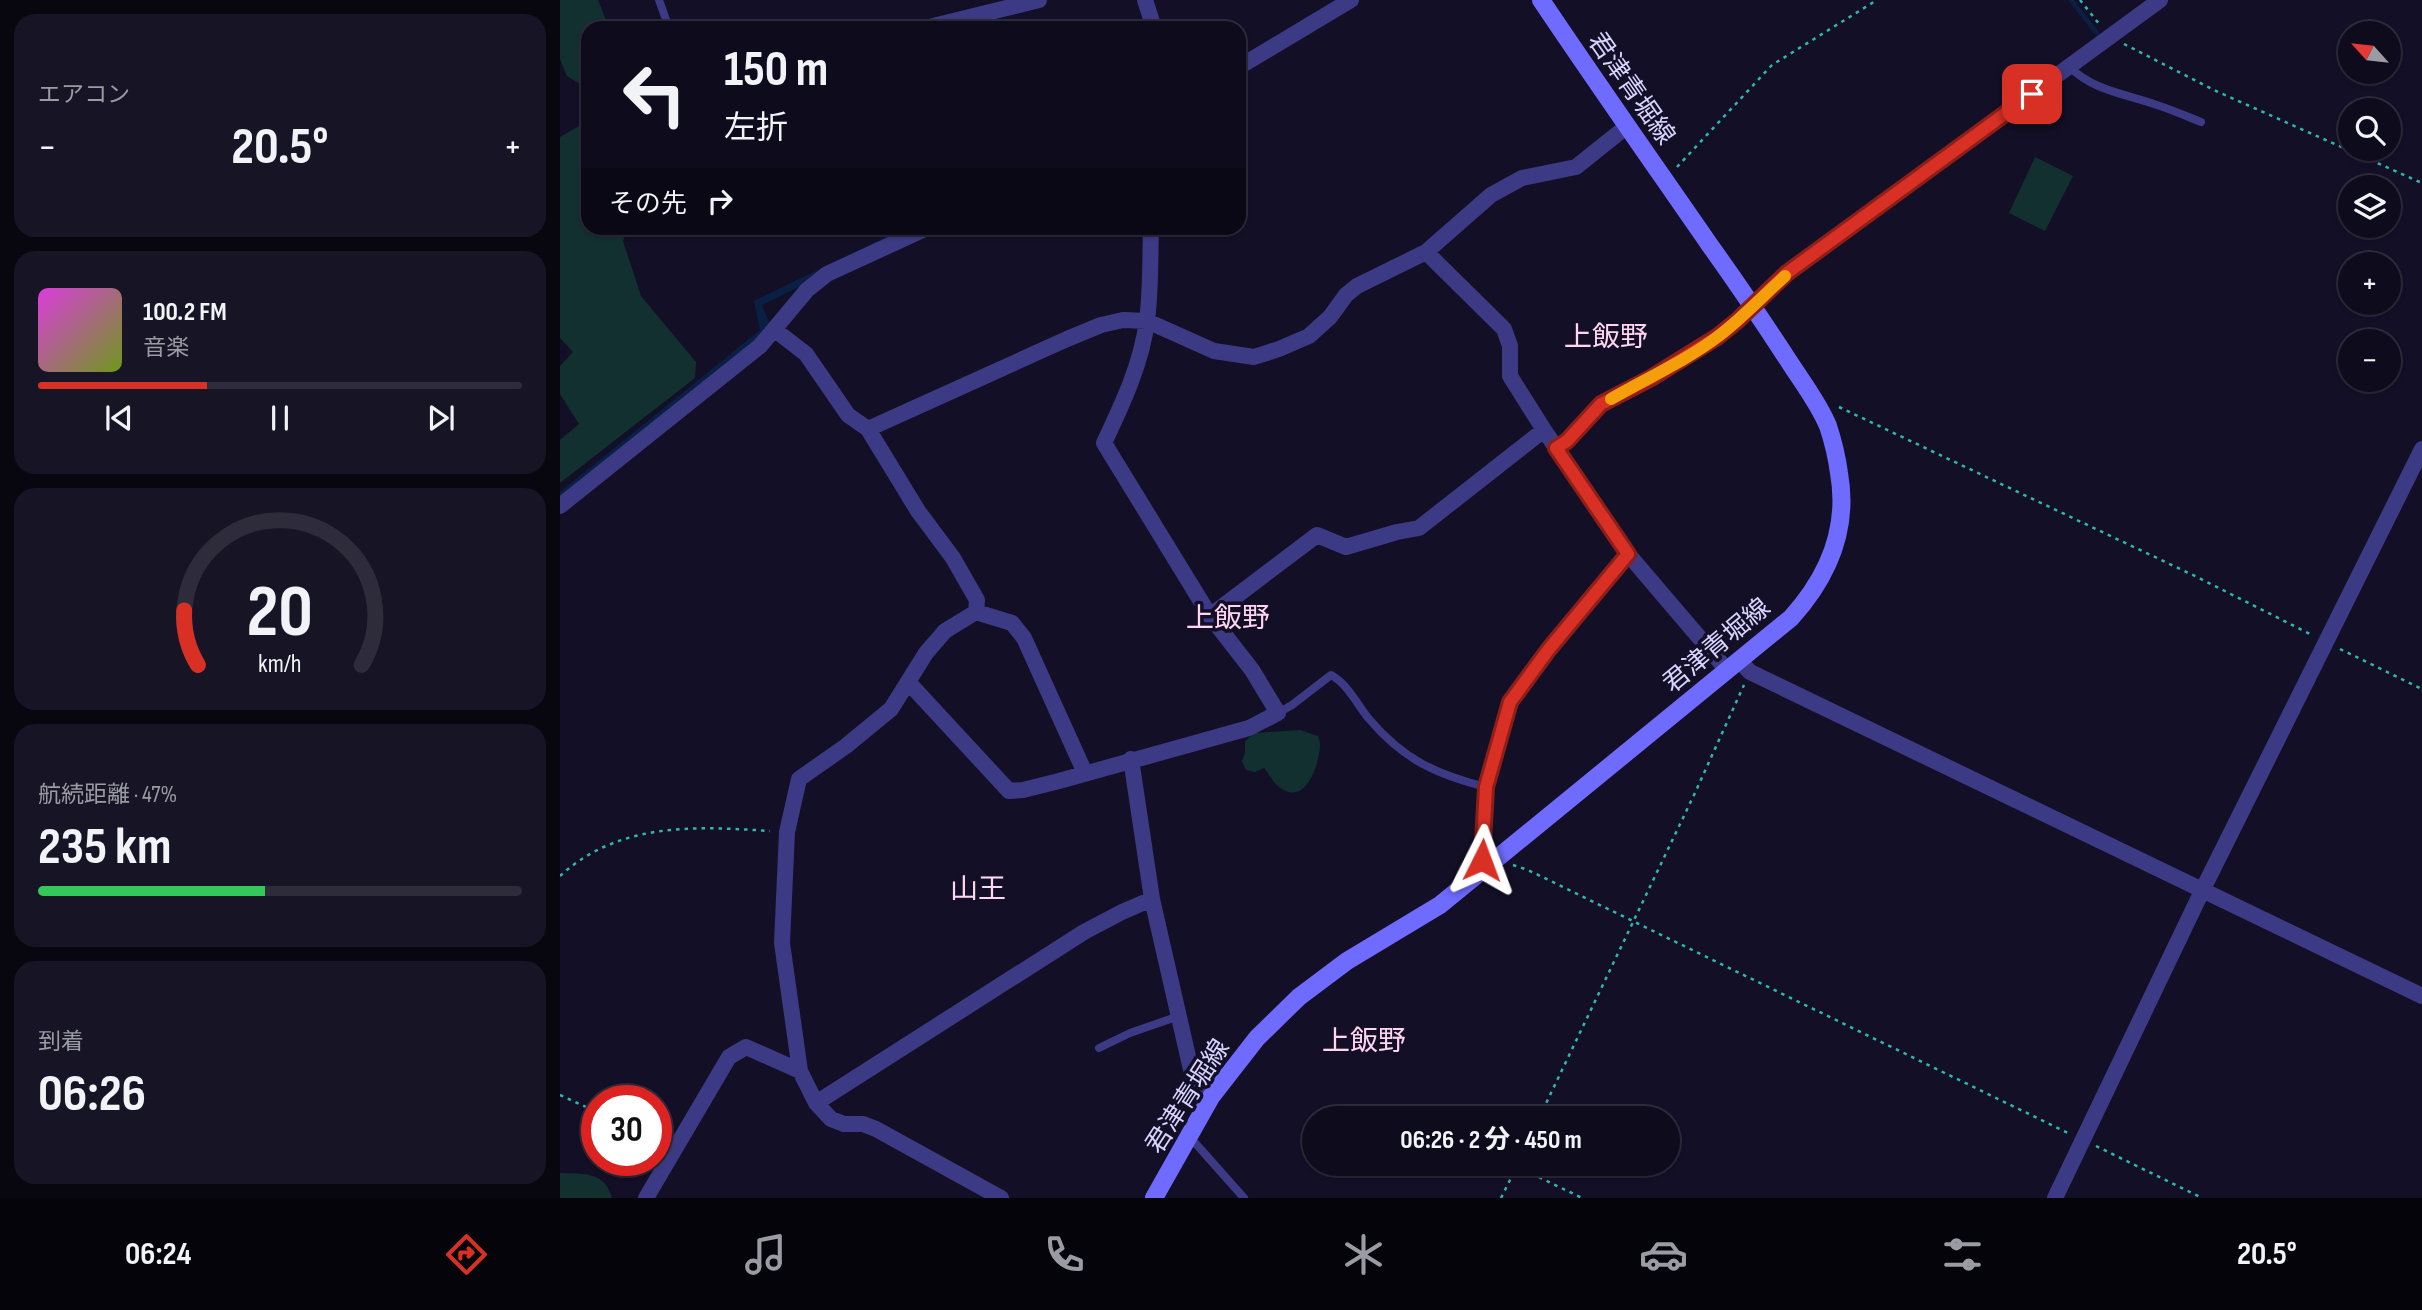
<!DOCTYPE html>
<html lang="ja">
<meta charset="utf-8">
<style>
:root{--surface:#0e0b1c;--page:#171425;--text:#f1f3f6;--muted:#9b9ba3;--line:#2e2b3b;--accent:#d93025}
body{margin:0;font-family:"Sofia Sans Condensed","Noto Sans JP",sans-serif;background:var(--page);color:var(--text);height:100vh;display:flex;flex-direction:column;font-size:26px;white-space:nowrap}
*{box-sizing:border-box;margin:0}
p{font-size:23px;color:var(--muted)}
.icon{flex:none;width:38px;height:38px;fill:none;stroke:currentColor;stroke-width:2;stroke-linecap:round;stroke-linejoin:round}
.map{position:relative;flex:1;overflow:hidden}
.side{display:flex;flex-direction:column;gap:14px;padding:14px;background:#08060f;width:560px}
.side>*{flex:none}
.banner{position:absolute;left:21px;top:21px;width:665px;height:214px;border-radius:21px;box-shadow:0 2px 5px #0004,0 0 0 2px var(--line);background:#0e0b1c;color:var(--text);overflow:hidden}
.needle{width:46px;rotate:297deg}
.fabs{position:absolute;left:1778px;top:21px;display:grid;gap:14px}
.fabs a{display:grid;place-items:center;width:63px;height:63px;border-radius:50%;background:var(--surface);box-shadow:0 2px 5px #0004,0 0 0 2px var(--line);font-size:35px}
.speed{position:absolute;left:21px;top:1085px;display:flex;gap:14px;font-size:35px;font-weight:700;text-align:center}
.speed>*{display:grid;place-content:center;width:91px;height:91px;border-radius:50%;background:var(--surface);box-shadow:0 2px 5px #0004,0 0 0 2px var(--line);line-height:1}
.speed .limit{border:10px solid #d22;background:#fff;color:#111}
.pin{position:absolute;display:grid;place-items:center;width:60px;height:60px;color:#fff;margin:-30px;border-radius:14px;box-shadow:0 4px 10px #0006}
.me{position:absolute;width:77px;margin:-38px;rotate:3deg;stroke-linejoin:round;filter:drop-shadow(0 0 5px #0008)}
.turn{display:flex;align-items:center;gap:24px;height:147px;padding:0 28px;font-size:32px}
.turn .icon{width:91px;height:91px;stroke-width:2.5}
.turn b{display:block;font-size:49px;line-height:60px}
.then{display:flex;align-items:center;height:66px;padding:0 28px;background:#0003;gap:14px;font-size:26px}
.big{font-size:52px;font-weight:700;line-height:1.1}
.side .card{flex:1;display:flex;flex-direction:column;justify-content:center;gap:10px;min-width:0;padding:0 24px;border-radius:21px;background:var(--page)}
.side .dial{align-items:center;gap:0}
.dial svg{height:182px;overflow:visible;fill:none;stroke:var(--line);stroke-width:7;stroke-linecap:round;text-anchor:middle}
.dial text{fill:var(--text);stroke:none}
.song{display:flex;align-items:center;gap:21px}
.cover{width:84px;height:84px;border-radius:10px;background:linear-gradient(135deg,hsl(300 70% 55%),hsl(80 70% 35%))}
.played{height:7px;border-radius:4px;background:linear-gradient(90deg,var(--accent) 35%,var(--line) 35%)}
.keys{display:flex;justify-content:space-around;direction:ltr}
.heat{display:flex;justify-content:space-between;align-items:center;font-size:38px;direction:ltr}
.charge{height:10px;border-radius:5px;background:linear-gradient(90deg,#34c759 47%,var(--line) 0)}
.trip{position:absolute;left:742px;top:1106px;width:378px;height:70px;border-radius:35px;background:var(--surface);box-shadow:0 2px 5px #0004,0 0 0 2px var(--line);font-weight:700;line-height:70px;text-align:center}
.menu{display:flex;height:112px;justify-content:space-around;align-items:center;background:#06040b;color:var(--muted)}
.menu .icon{width:49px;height:49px}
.menu .on{color:var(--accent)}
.menu b{font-size:32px;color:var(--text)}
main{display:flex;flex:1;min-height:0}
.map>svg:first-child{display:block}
</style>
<main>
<section class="side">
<div class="card"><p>エアコン</p>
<div class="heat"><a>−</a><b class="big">20.5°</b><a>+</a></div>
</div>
<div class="card">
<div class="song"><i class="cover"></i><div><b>100.2 FM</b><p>音楽</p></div></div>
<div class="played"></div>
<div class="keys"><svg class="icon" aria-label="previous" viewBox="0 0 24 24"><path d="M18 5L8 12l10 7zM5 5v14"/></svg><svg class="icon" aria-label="pause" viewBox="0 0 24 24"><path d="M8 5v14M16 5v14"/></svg><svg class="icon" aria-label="next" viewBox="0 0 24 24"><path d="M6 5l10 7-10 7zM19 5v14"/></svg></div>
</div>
<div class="card dial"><svg viewBox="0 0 100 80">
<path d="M14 69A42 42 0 1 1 86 69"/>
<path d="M14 69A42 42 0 0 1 8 45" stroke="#d93025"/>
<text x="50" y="56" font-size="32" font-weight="700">20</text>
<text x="50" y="72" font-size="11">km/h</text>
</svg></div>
<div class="card"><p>航続距離 · 47%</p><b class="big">235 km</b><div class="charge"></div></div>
<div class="card"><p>到着</p><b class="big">06:26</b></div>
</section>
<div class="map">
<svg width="1862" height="1198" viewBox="0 0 1862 1198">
<rect width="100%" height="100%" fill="#130f26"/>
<path fill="#12302f" d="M0 0H38L49 28H28V89L7 76 0 59Z
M28 121V228H68L63 241 81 296 136 362 135 378 0 483V440L19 424 0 394V366L13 352 0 338V137Z
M1475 157 1513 176 1485 231 1449 213Z
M740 730 758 736C762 746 759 753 757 763 752 781 739 804 718 786 713 782 709 774 704 768L695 772 686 770 682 761 685 753V741L695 733Z
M0 1173C23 1174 45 1171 52 1198H0Z"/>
<path fill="#0a1f44" d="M344 228H360L202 305 212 329 0 501V492L200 330 194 301Z"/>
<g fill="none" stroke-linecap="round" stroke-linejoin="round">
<path stroke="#0a1f44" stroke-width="4.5" d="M1511 0 1537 33"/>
<path stroke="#2fb8b0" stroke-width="2.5" stroke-dasharray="3.5 5" stroke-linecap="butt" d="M1520 0 1540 25
M1564 44 1656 91 1862 183
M1117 167 1212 65 1317 0
M1279 407 1637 577 1752 635
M1780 649 1862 689
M953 865 968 870 1508 1133
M0 876C59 822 135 826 210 831
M0 1095 37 1112
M979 1118 1134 795 1184 685
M1536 1146 1642 1198
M956 1166 1022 1198
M941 1198 958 1164"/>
<path stroke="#3d3a85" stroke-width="8" d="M99 0 109 28
M1510 67C1532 90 1565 94 1594 104 1610 109 1626 116 1641 122
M996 448C1015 436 1025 415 1043 403 1058 393 1075 387 1091 378 1128 358 1164 335 1193 305
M718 713 732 705 771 675C789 685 797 705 810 720 843 759 877 775 926 787
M539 1048 570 1033 619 1016
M629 1136 684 1198"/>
<path stroke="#3d3a85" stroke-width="16" d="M585 0 594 28
M365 28 479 0
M679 67 791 0
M866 252 944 329 950 346V376L984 430 1068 554 1167 670
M1193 305 1227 273 1600 0
M215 330 246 354 288 415 308 429 358 511 393 558 417 600 416 612 385 631 366 653 331 709 286 746 239 779 227 832 222 943 240 1071 256 1103 271 1119 284 1124H303L316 1129 441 1198
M308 429 507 339 541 325 563 320 587 321 654 351 694 357 719 349 749 336 770 317 786 295 797 286 866 252 931 195 962 178 1016 167 1066 127
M0 506 200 346 247 290 267 274 367 228
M416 612 452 623 464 638 525 773
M650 616 757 535 786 547 837 532 859 528 984 430
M1179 660 1190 672 1862 996
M349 683 449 791 463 790 499 781 689 728 718 713 692 670 650 616 544 443C562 405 582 363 587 320 591 290 590 258 591 228
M571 759 592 899 635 1087 651 1097
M926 869 922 860 926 787 950 702 989 649 1068 554
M256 1103 524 932 562 912 592 899
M86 1198 169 1057 186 1047 240 1071
M1495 1198 1643 889 1862 449"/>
<path stroke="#6f6bff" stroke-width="18" d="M594 1198 651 1097 697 1038 739 997 787 961 880 905 1231 618C1268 577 1289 529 1279 473 1277 458 1273 441 1268 426 1259 404 1243 383 1230 363 1204 323 1177 283 1149 244 1093 163 1036 82 981 0"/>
</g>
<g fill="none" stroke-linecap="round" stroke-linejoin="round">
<defs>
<path id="route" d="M922 860 926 787 950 702 989 649 1068 554 996 448 1007 441 1041 404 1091 378 1157 337 1177 321 1227 273 1472 94"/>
</defs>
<use href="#route" stroke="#8d1f18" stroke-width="18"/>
<use href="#route" stroke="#d93025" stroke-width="12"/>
<path stroke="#f59e0b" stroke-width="12" d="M1051 399C1087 378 1126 361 1160 335 1183 317 1203 296 1225 276"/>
</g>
<g text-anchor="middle" stroke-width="7" stroke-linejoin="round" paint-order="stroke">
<g font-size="26" fill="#d9d4ff" stroke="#130f26">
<text transform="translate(1072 88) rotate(55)" y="9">君津青堀線</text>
<text transform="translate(1156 645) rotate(-40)" y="9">君津青堀線</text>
<text transform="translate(627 1096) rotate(-57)" y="9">君津青堀線</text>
</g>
<g font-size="28" fill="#ffd6f0" stroke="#130f26">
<text x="1046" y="346">上飯野</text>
<text x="668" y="627">上飯野</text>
<text x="418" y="898">山王</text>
<text x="804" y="1050">上飯野</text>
</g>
</g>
</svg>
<div class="fabs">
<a><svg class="needle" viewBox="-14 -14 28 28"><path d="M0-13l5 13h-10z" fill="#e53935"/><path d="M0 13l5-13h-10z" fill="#9b9ba3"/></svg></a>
<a><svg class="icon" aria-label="search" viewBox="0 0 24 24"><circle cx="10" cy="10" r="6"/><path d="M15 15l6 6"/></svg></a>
<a><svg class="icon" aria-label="layers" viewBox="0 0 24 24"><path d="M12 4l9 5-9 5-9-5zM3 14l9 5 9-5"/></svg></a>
<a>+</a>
<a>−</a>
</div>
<div class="speed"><div class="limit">30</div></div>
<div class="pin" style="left:1472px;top:94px;background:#d93025"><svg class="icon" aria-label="arrive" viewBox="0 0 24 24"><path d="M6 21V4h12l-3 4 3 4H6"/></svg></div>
<svg class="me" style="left:922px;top:860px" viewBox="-20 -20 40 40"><path d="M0-17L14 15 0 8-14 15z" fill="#d93025" stroke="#fff" stroke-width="4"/></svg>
<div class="trip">06:26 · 2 分 · 450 m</div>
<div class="banner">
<div class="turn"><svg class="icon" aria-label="left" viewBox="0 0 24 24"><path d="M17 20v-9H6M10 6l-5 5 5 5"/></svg><div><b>150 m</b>左折</div></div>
<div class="then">その先<svg class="icon" aria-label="right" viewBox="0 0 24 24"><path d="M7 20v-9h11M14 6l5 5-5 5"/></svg></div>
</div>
</div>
</main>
<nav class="menu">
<b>06:24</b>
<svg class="icon on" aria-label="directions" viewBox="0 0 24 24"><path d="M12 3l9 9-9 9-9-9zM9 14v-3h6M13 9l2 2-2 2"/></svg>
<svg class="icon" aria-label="music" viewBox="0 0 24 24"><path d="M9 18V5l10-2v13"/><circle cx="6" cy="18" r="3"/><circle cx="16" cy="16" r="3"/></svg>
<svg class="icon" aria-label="phone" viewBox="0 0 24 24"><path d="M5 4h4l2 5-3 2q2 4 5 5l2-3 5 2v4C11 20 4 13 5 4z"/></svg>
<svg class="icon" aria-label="climate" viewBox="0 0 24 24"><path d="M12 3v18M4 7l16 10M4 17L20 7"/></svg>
<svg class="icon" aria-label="car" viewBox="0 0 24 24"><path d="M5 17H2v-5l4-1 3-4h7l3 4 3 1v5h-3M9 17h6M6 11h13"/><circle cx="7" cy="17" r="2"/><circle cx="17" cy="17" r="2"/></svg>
<svg class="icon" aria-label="filters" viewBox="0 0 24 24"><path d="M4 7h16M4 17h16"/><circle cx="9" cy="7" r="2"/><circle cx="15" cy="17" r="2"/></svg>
<b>20.5°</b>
</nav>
